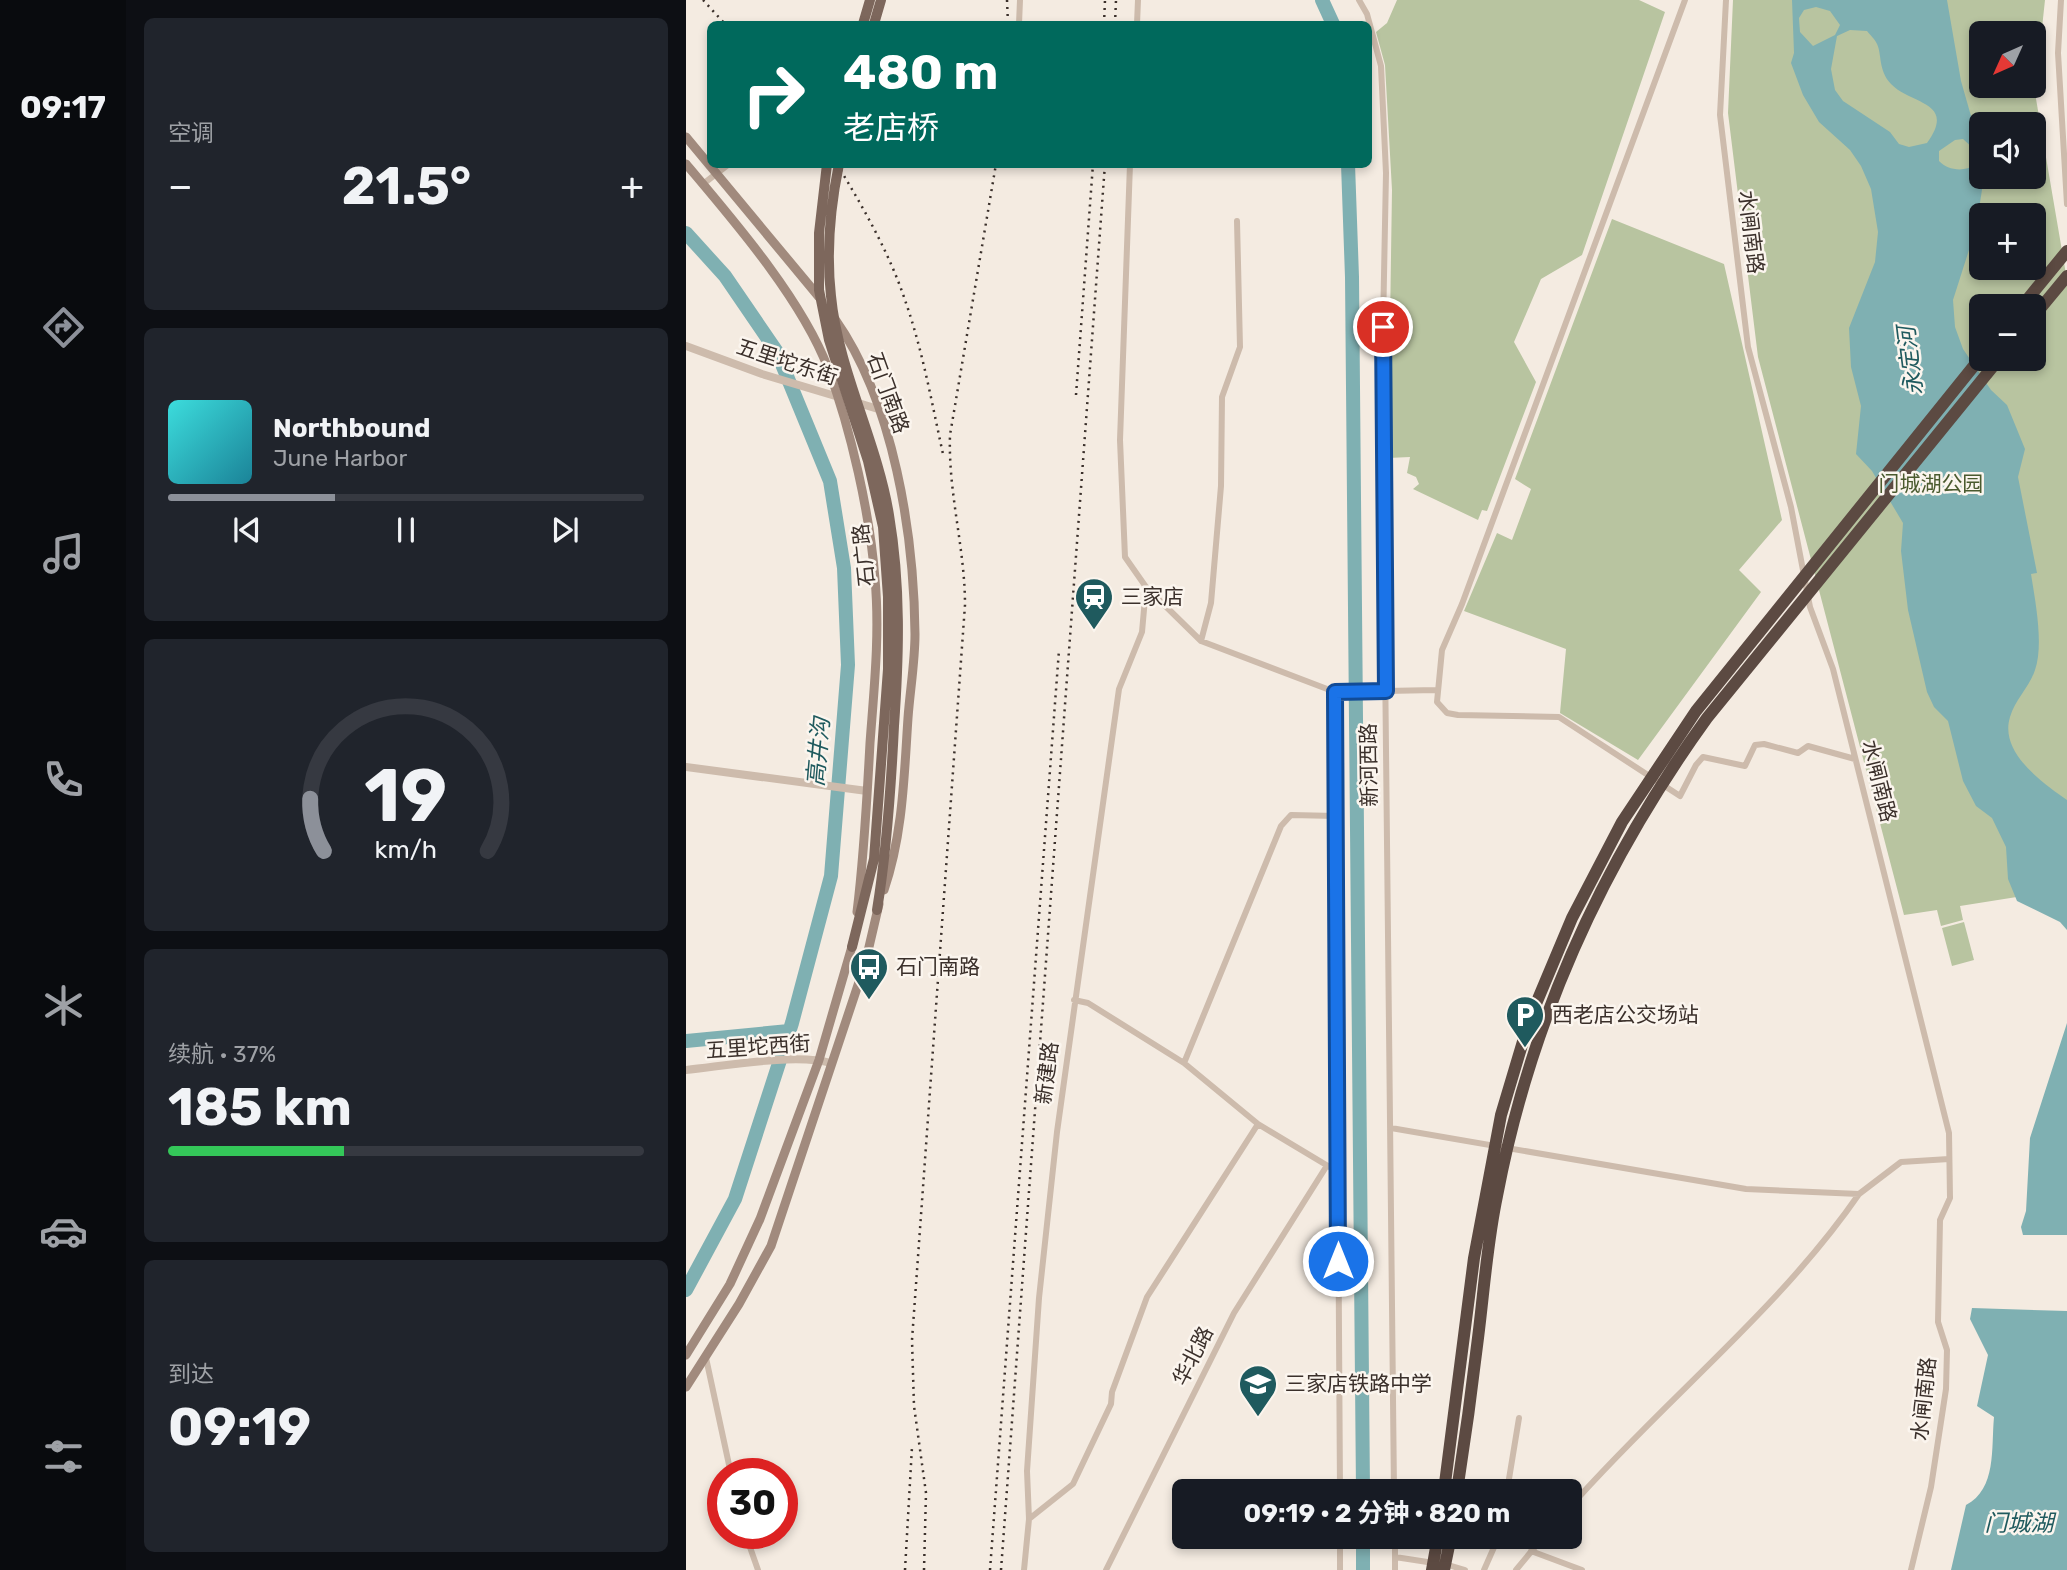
<!DOCTYPE html>
<html lang="zh">
<meta charset="utf-8">
<style>
:root{--surface:#171b24;--page:#20242c;--text:#f1f3f6;--muted:#9ea1a6;--line:#363941;--accent:#8c9099}
body{margin:0;font-family:Rubik,"Noto Sans SC",sans-serif;background:var(--page);color:var(--text);height:100vh;display:flex;flex-direction:column;font-size:26px;white-space:nowrap}
*{box-sizing:border-box;margin:0}
p{font-size:23px;color:var(--muted)}
.icon{flex:none;width:38px;height:38px;fill:none;stroke:currentColor;stroke-width:2;stroke-linecap:round;stroke-linejoin:round}
.map{position:relative;flex:1;overflow:hidden}
.panel{display:flex;flex-direction:column;gap:18px;padding:18px;background:#0d0f14;width:560px}
.panel>*{flex:none}
.hud{position:absolute;left:21px;top:21px;width:665px;height:147px;border-radius:10px;box-shadow:0 4px 10px #0003;background:#00695c;color:#fff;overflow:hidden}
.needle{width:46px;rotate:225deg}
.tools{position:absolute;left:1283px;top:21px;display:grid;gap:14px}
.tools a{display:grid;place-items:center;width:77px;height:77px;border-radius:10px;background:var(--surface);box-shadow:0 4px 10px #0003;font-size:35px}
.speed{position:absolute;left:21px;top:1458px;display:flex;gap:14px;font-size:35px;font-weight:700;text-align:center}
.speed>*{display:grid;place-content:center;width:91px;height:91px;border-radius:50%;background:var(--surface);box-shadow:0 4px 10px #0003;line-height:1}
.speed .limit{border:10px solid #d22;background:#fff;color:#111}
.pin{position:absolute;display:grid;place-items:center;width:60px;height:60px;color:#fff;margin:-30px;border:4px solid #fff;border-radius:50%;box-shadow:0 2px 7px #0007}
.me{position:absolute;width:77px;margin:-38px;rotate:0deg;stroke-linejoin:round;filter:drop-shadow(0 0 5px #0008)}
.turn{display:flex;align-items:center;gap:24px;height:147px;padding:0 21px;font-size:32px}
.turn .icon{width:91px;height:91px;stroke-width:2.5}
.turn b{display:block;font-size:49px;line-height:60px}
.big{font-size:52px;font-weight:700;line-height:1.1}
.panel .card{flex:1;display:flex;flex-direction:column;justify-content:center;gap:10px;min-width:0;padding:0 24px;border-radius:10px;background:var(--page)}
.panel .dial{align-items:center;gap:0}
.dial svg{height:182px;overflow:visible;fill:none;stroke:var(--line);stroke-width:7;stroke-linecap:round;text-anchor:middle}
.dial text{fill:var(--text);stroke:none}
.song{display:flex;align-items:center;gap:21px}
.cover{width:84px;height:84px;border-radius:10px;background:linear-gradient(135deg,hsl(180 70% 55%),hsl(190 70% 35%))}
.played{height:7px;border-radius:4px;background:linear-gradient(90deg,var(--accent) 35%,var(--line) 35%)}
.keys{display:flex;justify-content:space-around;direction:ltr}
.heat{display:flex;justify-content:space-between;align-items:center;font-size:38px;direction:ltr}
.charge{height:10px;border-radius:5px;background:linear-gradient(90deg,#34c759 37%,var(--line) 0)}
.trip{position:absolute;left:486px;top:1479px;width:410px;height:70px;border-radius:10px;background:var(--surface);box-shadow:0 4px 10px #0003;font-weight:700;line-height:70px;text-align:center}
main{display:flex;flex:1;min-height:0}
.tabs{display:flex;flex-direction:column;width:126px;justify-content:space-around;align-items:center;background:#090b0e;color:var(--muted)}
.tabs .icon{width:49px;height:49px}
.tabs .current{color:var(--accent)}
.tabs b{font-size:32px;color:var(--text)}
.map>svg:first-child{display:block}
</style>
<main>
<nav class="tabs">
<b>09:17</b>
<svg class="icon current" aria-label="directions" viewBox="0 0 24 24"><path d="M12 3l9 9-9 9-9-9zM9 14v-3h6M13 9l2 2-2 2"/></svg>
<svg class="icon" aria-label="music" viewBox="0 0 24 24"><path d="M9 18V5l10-2v13"/><circle cx="6" cy="18" r="3"/><circle cx="16" cy="16" r="3"/></svg>
<svg class="icon" aria-label="phone" viewBox="0 0 24 24"><path d="M5 4h4l2 5-3 2q2 4 5 5l2-3 5 2v4C11 20 4 13 5 4z"/></svg>
<svg class="icon" aria-label="climate" viewBox="0 0 24 24"><path d="M12 3v18M4 7l16 10M4 17L20 7"/></svg>
<svg class="icon" aria-label="car" viewBox="0 0 24 24"><path d="M5 17H2v-5l4-1 3-4h7l3 4 3 1v5h-3M9 17h6M6 11h13"/><circle cx="7" cy="17" r="2"/><circle cx="17" cy="17" r="2"/></svg>
<svg class="icon" aria-label="filters" viewBox="0 0 24 24"><path d="M4 7h16M4 17h16"/><circle cx="9" cy="7" r="2"/><circle cx="15" cy="17" r="2"/></svg>
</nav>
<section class="panel">
<div class="card"><p>空调</p>
<div class="heat"><a>−</a><b class="big">21.5°</b><a>+</a></div>
</div>
<div class="card">
<div class="song"><i class="cover"></i><div><b>Northbound</b><p>June Harbor</p></div></div>
<div class="played"></div>
<div class="keys"><svg class="icon" aria-label="previous" viewBox="0 0 24 24"><path d="M18 5L8 12l10 7zM5 5v14"/></svg><svg class="icon" aria-label="pause" viewBox="0 0 24 24"><path d="M8 5v14M16 5v14"/></svg><svg class="icon" aria-label="next" viewBox="0 0 24 24"><path d="M6 5l10 7-10 7zM19 5v14"/></svg></div>
</div>
<div class="card dial"><svg viewBox="0 0 100 80">
<path d="M14 69A42 42 0 1 1 86 69"/>
<path d="M14 69A42 42 0 0 1 8 46" stroke="#8c9099"/>
<text x="50" y="56" font-size="32" font-weight="700">19</text>
<text x="50" y="72" font-size="11">km/h</text>
</svg></div>
<div class="card"><p>续航 · 37%</p><b class="big">185 km</b><div class="charge"></div></div>
<div class="card"><p>到达</p><b class="big">09:19</b></div>
</section>
<div class="map">
<svg width="1381" height="1570" viewBox="0 0 1381 1570">
<rect width="100%" height="100%" fill="#f4ebe1"/>
<path fill="#b8c4a0" fill-rule="evenodd" d="M711 0H953L979 12 896 255 855 279 828 342 850 382 801 511 796 510 792 520 727 489 733 484 730 477 721 473 724 457 702 458 706 190 699 65 690 32 701 23Z
M1047 0H1359L1349 93 1381 280V889L1274 906 1277 920 1255 926 1251 910 1218 915 1072 357 1042 113ZM1295 33H1348V86H1295ZM1295 124H1348V177H1295ZM1295 215H1348V268H1295ZM1295 306H1348V359H1295Z
M926 219 1038 264 1096 520 1053 570 1075 592 952 760 874 713 880 649 778 611 811 533 826 540 845 489 829 479Z
M1278 922 1288 960 1266 966 1256 928Z"/>
<path fill="#7fb0b2" fill-rule="evenodd" d="M1106 0H1261L1275 81 1295 151V177H1298L1290 228 1267 300 1269 327 1277 349 1305 390 1321 405 1339 449 1332 477 1351 573 1345 574C1349 600 1358 644 1349 670 1344 686 1329 700 1324 717 1313 753 1357 783 1381 800V930L1374 922 1331 901 1322 879 1320 847 1306 818 1290 806 1277 781 1262 721 1248 707 1241 692 1222 610 1215 551 1217 523 1186 471 1170 454 1175 406 1165 367 1163 328 1189 262 1192 232 1185 189 1175 166 1164 150 1133 122 1117 95 1105 63 1108 53ZM1130 7 1144 11 1154 25 1149 35 1127 46 1114 32 1113 18 1118 10ZM1164 30 1181 31C1184 35 1189 39 1191 44 1196 54 1192 70 1205 84 1225 105 1271 101 1241 143L1223 147 1213 144 1204 132 1157 101 1149 90 1145 69 1151 36ZM1277 139 1288 149 1289 164C1279 173 1261 170 1253 161V151L1269 140Z
M1381 1023V1235H1337L1335 1227 1340 1211 1344 1138Z
M1286 1308 1381 1311V1570H1265L1280 1505C1311 1489 1305 1448 1308 1417L1291 1406 1302 1355 1284 1319Z"/>
<g fill="none" stroke-linecap="round" stroke-linejoin="round">
<path stroke="#7fb0b2" stroke-width="14" d="M636 0 647 24
M662 164 666 277 677 1491
M0 233 39 276 91 352 144 481 158 568 162 665 145 876 106 1023 49 1199 0 1290
M0 1041 103 1031
M677 1536V1570"/>
<path stroke="#cdbbac" stroke-width="6" d="M673 0 681 14 695 66 700 173 696 378 708 1491
M999 0 776 604 756 650 751 702 761 713 772 715 873 717 994 796 1010 765 1017 757 1059 766 1069 745 1078 744 1112 753 1122 746 1169 759
M1040 0 1034 115 1062 347 1105 507 1124 607 1147 669 1263 1133 1264 1198 1254 1220 1252 1322 1261 1350 1260 1389 1245 1487 1225 1570
M1375 0 1372 53 1381 204
M333 24 334 0
M451 24 452 0
M444 164 434 440 439 557 460 587 515 641 649 692
M17 184 43 164
M515 641 525 603 535 486 536 397 554 347 551 221
M649 692 654 1491
M649 692 750 690
M388 1000 402 1003 498 1063 572 1124 652 1172
M498 1063 595 826 605 815 650 816
M705 1128 1060 1189 1173 1194 1215 1162 1263 1159
M20 1358 45 1474
M821 1491 833 1418
M884 1507C977 1401 1093 1310 1173 1194
M343 1519 387 1484 425 1404 426 1392 461 1297 572 1124
M59 1533 72 1570
M654 1536V1570
M709 1536V1570
M845 1551 896 1570
M709 1557 748 1563
M759 1564 779 1570
M338 1570 343 1519 341 1471 353 1298 371 1132 433 689 456 632 460 587
M420 1570 548 1313 640 1167
M798 1570 813 1536
M830 1570 858 1536"/>
<path stroke="#cdbbac" stroke-width="8" d="M0 346 76 374 156 398
M169 402 192 409
M0 767 181 791
M0 1070C39 1066 109 1053 145 1063"/>
<path stroke="#a18a7d" stroke-width="9" d="M0 137 133 297
M0 164C48 221 115 298 142 368 165 430 184 514 189 579 194 634 188 689 184 743 181 800 178 856 171 912
M149 319C208 403 228 534 229 634 229 662 224 690 222 718 218 777 217 834 198 890
M0 1355 44 1284 74 1219 133 1060 167 943
M0 1387 53 1304 85 1246 179 964 193 904"/>
<path stroke="#7d675c" stroke-width="10" d="M177 24 184 0
M188 24 195 0"/>
<path stroke="#5c4a42" stroke-width="12" d="M1336 306 1381 251
M1348 316 1381 276"/>
<path stroke="#3b302b" stroke-width="2.5" stroke-dasharray="2 5" stroke-linecap="butt" d="M17 0 39 24
M321 0 322 24
M418 24 419 0
M429 24 430 0
M151 164C178 209 204 254 220 303 237 352 246 404 257 454
M390 395 407 164
M219 1570 226 1447
M238 1570 240 1493 228 1406 226 1340 279 605C279 548 262 493 264 435L310 164
M304 1570 373 650
M315 1570 419 164"/>
<path stroke="#7d675c" stroke-width="10" d="M141 164 133 233V290L143 340 182 461 197 527 202 597V669L188 859 166 947
M153 164C144 208 140 252 145 296 152 370 191 441 203 515 215 586 213 655 208 726 205 788 201 849 191 910"/>
<path stroke="#5c4a42" stroke-width="12" d="M758 1491 788 1258 815 1115 844 1018 886 918 936 822 1010 711 1295 357
M771 1491C779 1440 786 1389 792 1338 798 1291 801 1243 811 1196 844 1022 917 862 1021 718L1313 359
M746 1570 752 1536
M758 1570 765 1536"/>
</g>
<g fill="none" stroke-linecap="round" stroke-linejoin="round">
<defs>
<path id="route" d="M652 1261 649 692 700 691 697 327"/>
</defs>
<use href="#route" stroke="#114b97" stroke-width="18"/>
<use href="#route" stroke="#1a73e8" stroke-width="12"/>
</g>
<defs>
<symbol id="station-pin" viewBox="-11 -11 22 30"><path d="M0 17L-7.5 6A9.5 9.5 0 1 1 7.5 6Z" fill="#1f5a5e" stroke="#fbf5ee"/><path d="M-3-6H3Q5-6 5-4V2Q5 4 3 4L4.5 6H3L1.5 4h-3L-3 6H-4.5L-3 4Q-5 4-5 2V-4Q-5-6-3-6ZM-3.5-4v3h7v-3ZM-3.5 1v1.5H-2V1ZM2 1v1.5H3.5V1Z" fill="#fff"/></symbol>
<symbol id="bus-pin" viewBox="-11 -11 22 30"><path d="M0 17L-7.5 6A9.5 9.5 0 1 1 7.5 6Z" fill="#1f5a5e" stroke="#fbf5ee"/><path d="M-5-6H5V4H4V6H2V4H-2V6H-4V4H-5ZM-3.5-4V0h7V-4ZM-3.5 1.2v1.5H-2V1.2ZM2 1.2v1.5H3.5V1.2Z" fill="#fff"/></symbol>
<symbol id="parking-pin" viewBox="-11 -11 22 30"><path d="M0 17L-7.5 6A9.5 9.5 0 1 1 7.5 6Z" fill="#1f5a5e" stroke="#fbf5ee"/><path d="M-3.5-5.5H1a3.5 3.5 0 0 1 0 7H-1V5.5H-3.5ZM-1-3.4V-.6H.8a1.4 1.4 0 0 0 0-2.8Z" fill="#fff"/></symbol>
<symbol id="school-pin" viewBox="-11 -11 22 30"><path d="M0 17L-7.5 6A9.5 9.5 0 1 1 7.5 6Z" fill="#1f5a5e" stroke="#fbf5ee"/><path d="M0-5L7-2L0 1L-7-2ZM-4 1L0 2.5L4 1V4Q0 6-4 4Z" fill="#fff"/></symbol>
</defs>
<g fill-rule="evenodd">
<use href="#station-pin" x="386" y="575" width="44" height="60"/>
<use href="#bus-pin" x="161" y="945" width="44" height="60"/>
<use href="#parking-pin" x="817" y="993" width="44" height="60"/>
<use href="#school-pin" x="550" y="1362" width="44" height="60"/>
</g>
<g text-anchor="middle" stroke-width="5" stroke-linejoin="round" paint-order="stroke">
<g font-size="21" fill="#3b302b" stroke="#fbf5ee">
<text transform="translate(1065 232) rotate(83)" y="7">水闸南路</text>
<text transform="translate(101 362) rotate(18)" y="7">五里坨东街</text>
<text transform="translate(202 393) rotate(70)" y="7">石门南路</text>
<text transform="translate(178 555) rotate(-96)" y="7">石广路</text>
<text transform="translate(683 765) rotate(-91)" y="7">新河西路</text>
<text transform="translate(1193 781) rotate(76)" y="7">水闸南路</text>
<text transform="translate(72 1047) rotate(-4)" y="7">五里坨西街</text>
<text transform="translate(361 1073) rotate(-83)" y="7">新建路</text>
<text transform="translate(507 1356) rotate(-63)" y="7">华北路</text>
<text transform="translate(1238 1399) rotate(-84)" y="7">水闸南路</text>
</g>
<g font-size="21" fill="#4a5a2e" stroke="#fbf5ee">
<text x="1245" y="491">门城湖公园</text>
</g>
<g font-size="21" fill="#3b302b" stroke="#fbf5ee" text-anchor="start">
<text x="435" y="604">三家店</text>
<text x="210" y="974">石门南路</text>
<text x="866" y="1022">西老店公交场站</text>
<text x="599" y="1391">三家店铁路中学</text>
</g>
<g font-size="23" font-style="italic" fill="#1f5a5e" stroke="#fbf5ee">
<text transform="translate(1224 361) rotate(-97)" y="8">永定河</text>
<text transform="translate(132 752) rotate(-85)" y="8">高井沟</text>
<text x="1333" y="1531">门城湖</text>
</g>
</g>
</svg>
<div class="tools">
<a><svg class="needle" viewBox="-14 -14 28 28"><path d="M0-13l5 13h-10z" fill="#e53935"/><path d="M0 13l5-13h-10z" fill="#9ea1a6"/></svg></a>
<a><svg class="icon" aria-label="sound" viewBox="0 0 24 24"><path d="M4 9h4l5-4v14l-5-4H4zM17 9q2 3 0 6"/></svg></a>
<a>+</a>
<a>−</a>
</div>
<div class="speed"><div class="limit">30</div></div>
<div class="pin" style="left:697px;top:327px;background:#d93025"><svg class="icon" aria-label="arrive" viewBox="0 0 24 24"><path d="M6 21V4h12l-3 4 3 4H6"/></svg></div>
<svg class="me" style="left:652px;top:1261px" viewBox="-20 -20 40 40"><circle r="17" fill="#1a73e8" stroke="#fff" stroke-width="3"/><path d="M0-11L8 9 0 5-8 9z" fill="#fff"/></svg>
<div class="trip">09:19 · 2 分钟 · 820 m</div>
<div class="hud">
<div class="turn"><svg class="icon" aria-label="right" viewBox="0 0 24 24"><path d="M7 20v-9h11M14 6l5 5-5 5"/></svg><div><b>480 m</b>老店桥</div></div>
</div>
</div>
</main>
